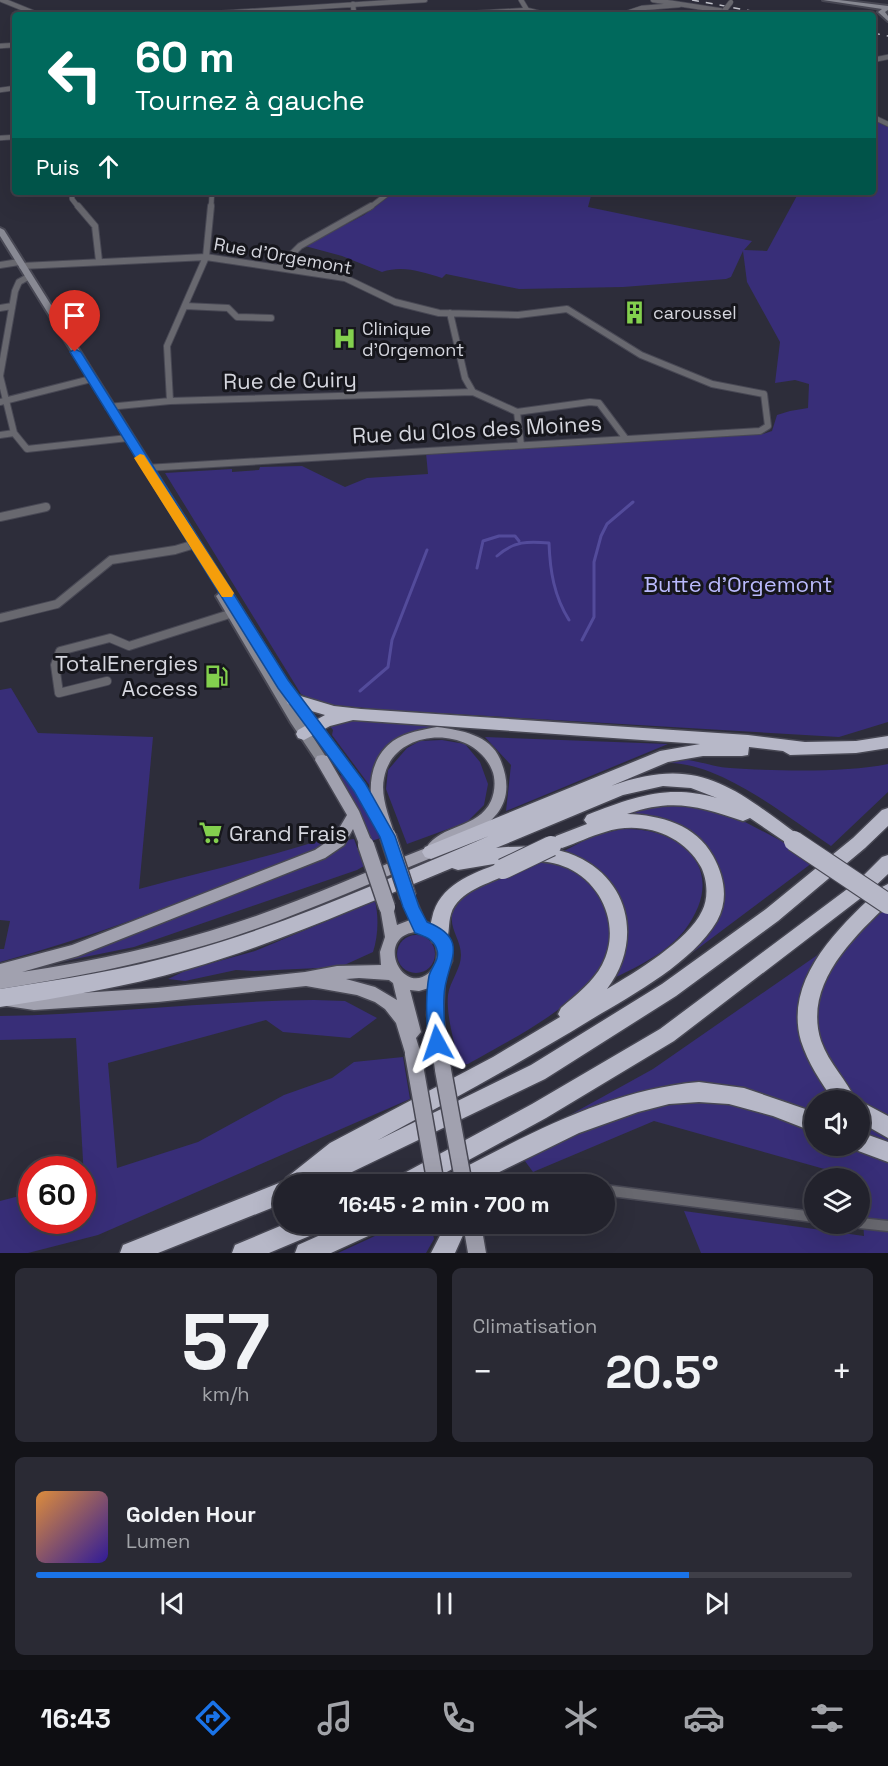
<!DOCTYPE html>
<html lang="fr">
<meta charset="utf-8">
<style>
:root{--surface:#22222c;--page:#2a2a34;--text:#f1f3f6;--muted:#a2a4a9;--line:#3f3f48;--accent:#1a73e8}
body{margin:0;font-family:"Space Grotesk",sans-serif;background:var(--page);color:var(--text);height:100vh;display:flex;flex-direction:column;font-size:22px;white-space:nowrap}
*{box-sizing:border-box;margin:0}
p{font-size:20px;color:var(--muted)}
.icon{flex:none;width:33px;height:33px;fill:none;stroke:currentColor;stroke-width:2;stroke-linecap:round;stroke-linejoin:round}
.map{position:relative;height:1253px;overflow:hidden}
.details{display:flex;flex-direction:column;gap:15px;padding:15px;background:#131318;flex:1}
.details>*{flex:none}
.guide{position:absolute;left:12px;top:12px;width:864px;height:183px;border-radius:6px;box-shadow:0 6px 24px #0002,0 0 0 2px var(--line);background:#00695c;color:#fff;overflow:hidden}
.buttons{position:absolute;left:804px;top:1090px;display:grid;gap:12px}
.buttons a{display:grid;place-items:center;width:66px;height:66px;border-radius:50%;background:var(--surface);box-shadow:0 6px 24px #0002,0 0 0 2px var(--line);font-size:30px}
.speed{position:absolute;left:18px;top:1156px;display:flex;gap:12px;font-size:30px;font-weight:700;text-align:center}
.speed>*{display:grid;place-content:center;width:78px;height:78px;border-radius:50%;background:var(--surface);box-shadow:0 6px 24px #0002,0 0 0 2px var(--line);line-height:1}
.speed .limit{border:9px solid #d22;background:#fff;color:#111}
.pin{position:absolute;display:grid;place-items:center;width:51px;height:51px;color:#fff;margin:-62px -26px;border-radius:50% 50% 50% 0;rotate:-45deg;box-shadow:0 0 6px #0007}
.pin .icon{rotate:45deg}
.me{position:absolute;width:66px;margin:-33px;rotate:355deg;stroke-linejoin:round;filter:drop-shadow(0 0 4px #0008)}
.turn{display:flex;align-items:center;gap:21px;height:126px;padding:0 24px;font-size:27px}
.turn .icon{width:78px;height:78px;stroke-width:2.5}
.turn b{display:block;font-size:42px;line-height:51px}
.then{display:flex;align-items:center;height:57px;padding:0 24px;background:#0003;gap:12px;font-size:22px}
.big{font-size:45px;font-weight:700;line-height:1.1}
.details .widget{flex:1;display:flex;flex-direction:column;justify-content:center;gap:9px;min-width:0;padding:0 21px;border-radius:9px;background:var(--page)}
.details .dial{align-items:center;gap:0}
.dial b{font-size:78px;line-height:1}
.song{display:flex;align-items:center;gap:18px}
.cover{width:72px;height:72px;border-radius:9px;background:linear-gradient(135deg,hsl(30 70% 55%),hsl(250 70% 35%))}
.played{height:6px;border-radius:3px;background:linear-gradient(90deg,var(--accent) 80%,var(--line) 80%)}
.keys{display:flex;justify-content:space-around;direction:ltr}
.heat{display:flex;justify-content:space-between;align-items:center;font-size:33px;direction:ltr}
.details .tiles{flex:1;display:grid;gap:15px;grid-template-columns:1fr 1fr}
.widget:last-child{grid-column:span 2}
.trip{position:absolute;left:273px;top:1174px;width:342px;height:60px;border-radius:30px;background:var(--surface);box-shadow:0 6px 24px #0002,0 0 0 2px var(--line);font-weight:700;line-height:60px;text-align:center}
.tabs{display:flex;height:96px;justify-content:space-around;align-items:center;background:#0e0e12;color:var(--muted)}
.tabs .icon{width:42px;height:42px}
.tabs .selected{color:var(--accent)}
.tabs b{font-size:27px;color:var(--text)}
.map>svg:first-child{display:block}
</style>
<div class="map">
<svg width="888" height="1253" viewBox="0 0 888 1253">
<rect width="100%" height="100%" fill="#2d2d3a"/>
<path fill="#382e78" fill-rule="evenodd" d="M873 119 888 127V722L839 737 387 710 323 704 301 694 165 473 232 469V472L259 470 260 467 302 466 345 487 367 478 428 474 426 453 763 434 772 431 777 415 790 411 808 408 809 384 795 380 775 383 780 342 747 282 743 251 731 277 726 279 623 287 519 289 446 274 442 278C422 272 403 265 382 272L342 256 305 246 364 215 395 192H592L588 207 752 241 744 250 767 251 799 192H873Z
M11 688 38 733 153 737 139 889C206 871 274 856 340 834L321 850 308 852C206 892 106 934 0 962V949H4L10 921 0 920V690Z
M353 720 451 727 422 731 374 769 373 790 332 735 333 730 329 725Z
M485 737 668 744 506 811 511 765Z
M442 740 465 744 480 762 488 784 484 805 467 822 407 844 386 789 388 770 407 748 420 741Z
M680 759C697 760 713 767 730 768 774 771 845 773 888 764V792L831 846C787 817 723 764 670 763L669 761Z
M341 775 358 789 381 838 371 841 338 777Z
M668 801 730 814 787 844 812 863 692 953 715 922 723 900 724 884 720 870 706 847 660 819 627 813Z
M622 829C686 827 729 873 684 931 667 952 639 966 616 977 644 920 619 875 564 851L593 836Z
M354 839 364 866 357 870 134 947 60 962 346 840Z
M541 862C567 865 596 878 605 906 607 913 610 921 611 928 618 990 512 1038 468 1064L459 1065C455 1043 446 1017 448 995 450 981 461 969 461 955 461 940 450 930 452 915L447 913C460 885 513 872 541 862Z
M375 901C379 917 378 937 373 952L340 967 254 971 236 970 185 981 168 979 187 970 255 951Z
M888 906V1253H701L684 1211 864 1236 860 1179 654 1121 533 1172 514 1146 653 1069ZM814 1101H860V1146H814Z
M397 954a19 19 0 1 1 38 0a19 19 0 1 1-38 0Z
M314 1000 345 1001 377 1018 350 1038 283 1032 266 1020 108 1063 117 1168 198 1142 284 1095 332 1078 354 1062 403 1057 410 1099 98 1235 28 1253H0V1201L31 1193 32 1221H82L84 1178 76 1038 0 1040V1016C105 1014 209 1001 314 1000Z
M401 1224H431L434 1239 426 1253H338Z"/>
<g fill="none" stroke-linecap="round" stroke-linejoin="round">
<path stroke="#534b9b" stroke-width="3" d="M497 556C514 541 528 541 549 543 550 571 554 596 569 620
M477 568 483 541 499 536H515L519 541
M582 640 594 617V562L601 536 607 524 633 502
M360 691 388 667 392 640 427 550"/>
<defs>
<path id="street-far3" d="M2 0 39 15
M521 0 527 10
M653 0 724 11 727 15
M353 4 354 15
M191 15 425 0
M443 15 527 10 547 15
M582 15 627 13 642 8 679 5
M0 46 15 45
M873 60 888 57
M0 90 15 88
M873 117 888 124
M0 138 15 137
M72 192V199L79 208
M211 208 212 192
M369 208 390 192"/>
<path id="street-far2" d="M78 206 95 226 99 261
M0 265 19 262
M22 266 206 257 345 278 395 302 439 313 518 315 567 309 641 355 712 384 764 394 768 426 760 431 146 468
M279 267 300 246 371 206
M185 306 228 308 237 317 271 318
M0 308 12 306
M450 313 465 378 473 392 517 412 590 402 599 403 626 439
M0 376 14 433 27 449 128 438
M0 376 15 291 19 282 28 277
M170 401 167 346 206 257 211 206
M0 402 91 379
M108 407 170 401 473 392
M517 412 521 445
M0 435 14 433"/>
<path id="street-far1" d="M0 517 46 507
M0 618 57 604 111 560 175 550 195 544
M107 681 59 693 55 665 60 651 110 638 129 646 236 612"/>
<path id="street" d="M554 1185H561
M604 1190 814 1217
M860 1223 888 1226"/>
<path id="secondary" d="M823 0H839L888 6V10L885 12 888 16V21L878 12 882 9Z
M0 228 4 230 287 681 364 784 385 820 383 823 379 825 375 823 356 790 288 699 326 757 328 760 326 763 322 765 318 763 291 723 216 596 221 592 0 236Z"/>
<path id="primary" d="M437 727C461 730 490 735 500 759 515 794 503 818 470 834 455 841 445 842 436 856 360 887 285 922 206 945 138 965 69 978 0 989V964L72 945 315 850 334 837 347 815 315 760 317 756 322 755 327 756 359 811 373 845 371 849 366 851 361 849 353 829 344 845 325 858 78 956 22 972C94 961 166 946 235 923 300 902 363 873 426 848 441 824 478 829 491 801 495 792 496 779 492 770 473 724 393 727 384 778 380 797 390 819 395 836L393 840 388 842 383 840C368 809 362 764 393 741 406 732 422 730 437 727Z
M408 891 413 893 425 921 442 930 452 949V961L445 976 443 1015 451 1070 449 1075 443 1078 437 1075 435 1070 427 1015 429 988 419 991 410 990 421 1032 416 1038 421 1054 419 1059 413 1061 407 1059 396 1023 385 1009 375 1002 357 995 306 986 158 1002 34 1010 0 1005V991L34 996 158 988 305 972 337 966 381 965 380 952 385 937 380 907 382 903 387 901 392 903 397 925 410 920 401 897 403 893ZM416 932C418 933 421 933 424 934 441 939 440 963 429 973 401 996 375 936 416 932ZM359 978 389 980 393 983 397 1000 375 987 346 979Z
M463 1224H481L486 1253H468Z"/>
<path id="highway" d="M294 694 334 706 361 709 748 735 805 742 856 741 888 736V748L856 753 790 755 783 751 749 747 748 755 742 756H703L668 762 611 786C698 755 731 786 800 836L803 841 800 846 794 848 750 818 743 821C699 806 672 798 627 814 661 815 696 825 713 856 724 876 729 899 717 921 692 963 634 994 592 1019 522 1062 450 1101 378 1140L531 1065 662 984 766 909 853 838 882 810 888 808V826L865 848 778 921 676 996 545 1079 325 1185H284V1203L158 1253H120L123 1245 284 1181 286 1178 330 1143 493 1057 560 1017 558 1014 561 1008C576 995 593 982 602 965 621 929 604 885 568 868 549 859 525 860 505 862L509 864 512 869 509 874C490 883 458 891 451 914 448 923 450 933 446 942L439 944 432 942C429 934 430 926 432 918 439 885 471 874 500 863L458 870 452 868C365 904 278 943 188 969 126 987 63 997 0 1007V989C63 979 126 970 187 952 291 923 390 878 489 836L431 859 425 857 422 852 425 847 660 751 700 744 353 720 330 726 304 740 298 738 296 734 298 730 325 715 288 704 286 700 288 696ZM663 786 691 788 717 798C667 784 634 797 587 815L584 820 587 824 556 836 553 841 556 846 562 848C577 843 590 836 605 832 641 820 683 834 701 867 707 879 709 898 702 911 689 940 634 973 607 989 640 946 633 886 582 859 556 845 525 845 496 848L623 795Z
M888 855V874L870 891 674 1041 546 1118 423 1185H391L395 1178 532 1104 660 1029 858 881 882 857Z
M888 884V904C852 939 803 985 821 1041 829 1064 847 1080 856 1101H834C821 1082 808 1063 801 1041 783 978 841 925 882 887Z
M699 1082 744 1088 814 1112V1132L773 1116 729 1104 699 1102 669 1104 638 1112 579 1133 473 1185H440L444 1178C525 1136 607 1090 699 1082Z
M860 1101 888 1116V1138L860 1122Z
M860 1132 888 1142V1162L853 1149 851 1146H860Z
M285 1224H322L319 1232 269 1253H232L235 1245Z
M345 1224H380L377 1232 331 1253H295L298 1245Z
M446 1224H468L455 1253H431Z"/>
</defs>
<use href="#street-far3" stroke="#484854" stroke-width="6"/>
<use href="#street-far2" stroke="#484854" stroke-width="8"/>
<use href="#street-far1" stroke="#484854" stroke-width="10"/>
<use href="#street" stroke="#484854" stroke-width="13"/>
<use href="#secondary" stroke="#484854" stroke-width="4"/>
<use href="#primary" stroke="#484854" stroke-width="3"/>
<use href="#highway" stroke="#484854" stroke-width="3"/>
<use href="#street-far3" stroke="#68686f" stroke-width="4.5"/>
<use href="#street-far2" stroke="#68686f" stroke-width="6"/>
<use href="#street-far1" stroke="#68686f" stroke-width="8"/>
<use href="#street" stroke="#68686f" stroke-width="10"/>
<use href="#secondary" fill="#888993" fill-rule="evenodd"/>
<use href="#primary" fill="#a1a1af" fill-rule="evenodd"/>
<use href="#highway" fill="#b7b8c8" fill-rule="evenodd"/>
<path stroke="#c3c4cd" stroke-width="1.5" stroke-dasharray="7 7" stroke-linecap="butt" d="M692 0 773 15
M873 33 888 36"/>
<defs>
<path id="street-bridge" d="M724 11 731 2"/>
<path id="primary-bridge" d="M388 836 408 897
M366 845 387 907
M413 1054 436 1185
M443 1070 464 1185"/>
<path id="highway-bridge" d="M794 841 888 904
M503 869 551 846"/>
</defs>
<use href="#street-bridge" stroke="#484854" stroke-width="6" stroke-linecap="butt"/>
<use href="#primary-bridge" stroke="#484854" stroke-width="19" stroke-linecap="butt"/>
<use href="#highway-bridge" stroke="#484854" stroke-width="22" stroke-linecap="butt"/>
<use href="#street-bridge" stroke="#68686f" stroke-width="4.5"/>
<use href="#primary-bridge" stroke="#a1a1af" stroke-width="16"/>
<use href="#highway-bridge" stroke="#b7b8c8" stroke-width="20"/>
</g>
<path fill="#1a73e8" stroke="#114b97" stroke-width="1.5" d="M75 349 81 352 288 680 365 783 395 836 419 907 427 922C473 940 445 964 444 996 443 1012 445 1028 446 1043L444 1049 437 1052 431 1049 428 1043C427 1021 425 998 429 976 431 967 440 960 437 950 434 939 424 936 415 933L403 907 380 837 354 791 278 688 70 352Z"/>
<path fill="#f59e0b" d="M140 454 144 455 232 590 234 593 232 597H222L134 458Z"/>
<defs>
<symbol id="building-bare" viewBox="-9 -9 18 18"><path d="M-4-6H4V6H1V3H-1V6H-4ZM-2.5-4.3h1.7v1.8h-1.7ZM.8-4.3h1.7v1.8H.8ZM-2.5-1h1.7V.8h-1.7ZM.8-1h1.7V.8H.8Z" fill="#83d04e" stroke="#16161c" stroke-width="2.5" paint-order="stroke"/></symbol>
<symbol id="hospital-bare" viewBox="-9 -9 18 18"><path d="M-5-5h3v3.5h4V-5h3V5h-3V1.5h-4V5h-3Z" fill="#83d04e" stroke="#16161c" stroke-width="2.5" paint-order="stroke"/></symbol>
<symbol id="fuel-bare" viewBox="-9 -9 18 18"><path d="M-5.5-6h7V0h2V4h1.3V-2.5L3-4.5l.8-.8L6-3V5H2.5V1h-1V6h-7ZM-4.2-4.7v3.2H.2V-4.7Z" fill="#83d04e" stroke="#16161c" stroke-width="2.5" paint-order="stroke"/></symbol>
<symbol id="supermarket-bare" viewBox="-9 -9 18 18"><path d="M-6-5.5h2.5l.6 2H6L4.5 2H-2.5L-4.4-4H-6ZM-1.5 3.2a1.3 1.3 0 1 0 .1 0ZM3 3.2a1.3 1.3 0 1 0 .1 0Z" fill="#83d04e" stroke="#16161c" stroke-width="2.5" paint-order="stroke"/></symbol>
</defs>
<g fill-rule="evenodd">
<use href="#building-bare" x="618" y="296" width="33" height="33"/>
<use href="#hospital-bare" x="328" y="322" width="33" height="33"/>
<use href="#fuel-bare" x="200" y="660" width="33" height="33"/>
<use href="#supermarket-bare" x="194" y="816" width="33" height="33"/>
</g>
<g text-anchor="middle" stroke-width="6" stroke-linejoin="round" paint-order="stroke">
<g font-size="18" fill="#d5d6de" stroke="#16161c">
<text transform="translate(283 256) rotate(10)" y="6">Rue d'Orgemont</text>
</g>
<g font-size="18" fill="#d5d6de" stroke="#16161c" text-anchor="start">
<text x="653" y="319">caroussel</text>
<text x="362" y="335">Clinique<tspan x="362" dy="21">d'Orgemont</tspan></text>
</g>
<g font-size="22" fill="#d5d6de" stroke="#16161c">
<text transform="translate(290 380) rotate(-1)" y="8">Rue de Cuiry</text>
<text transform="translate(477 429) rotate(-3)" y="8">Rue du Clos des Moines</text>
</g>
<g font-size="22" fill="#babafc" stroke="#16161c">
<text x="738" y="592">Butte d'Orgemont</text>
</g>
<g font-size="22" fill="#d5d6de" stroke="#16161c" text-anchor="end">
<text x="198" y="671">TotalEnergies<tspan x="198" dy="25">Access</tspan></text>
<text x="229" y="841" text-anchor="start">Grand Frais</text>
</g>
</g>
</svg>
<div class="buttons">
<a><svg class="icon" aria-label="sound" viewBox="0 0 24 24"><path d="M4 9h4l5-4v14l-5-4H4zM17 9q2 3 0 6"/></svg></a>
<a><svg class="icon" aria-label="layers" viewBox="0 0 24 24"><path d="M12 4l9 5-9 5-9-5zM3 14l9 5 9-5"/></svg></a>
</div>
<div class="speed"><div class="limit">60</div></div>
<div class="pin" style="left:75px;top:352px;background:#d93025"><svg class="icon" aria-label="arrive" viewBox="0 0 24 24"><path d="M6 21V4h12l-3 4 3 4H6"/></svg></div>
<svg class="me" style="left:437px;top:1043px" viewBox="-20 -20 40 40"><path d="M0-17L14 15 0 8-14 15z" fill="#1a73e8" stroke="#fff" stroke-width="4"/></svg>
<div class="trip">16:45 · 2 min · 700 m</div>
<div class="guide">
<div class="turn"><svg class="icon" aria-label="left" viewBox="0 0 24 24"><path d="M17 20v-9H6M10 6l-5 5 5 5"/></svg><div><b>60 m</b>Tournez à gauche</div></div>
<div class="then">Puis<svg class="icon" aria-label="ahead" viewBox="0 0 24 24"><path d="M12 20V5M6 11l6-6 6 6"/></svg></div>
</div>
</div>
<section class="details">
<div class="tiles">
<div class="widget dial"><b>57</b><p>km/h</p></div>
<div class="widget"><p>Climatisation</p>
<div class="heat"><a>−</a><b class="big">20.5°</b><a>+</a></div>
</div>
<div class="widget">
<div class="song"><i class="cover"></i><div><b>Golden Hour</b><p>Lumen</p></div></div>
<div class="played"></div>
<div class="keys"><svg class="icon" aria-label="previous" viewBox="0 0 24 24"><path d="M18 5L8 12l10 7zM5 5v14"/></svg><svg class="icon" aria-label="pause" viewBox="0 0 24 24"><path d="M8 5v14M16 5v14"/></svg><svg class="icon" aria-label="next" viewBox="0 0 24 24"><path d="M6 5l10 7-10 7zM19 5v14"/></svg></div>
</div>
</div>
</section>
<nav class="tabs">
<b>16:43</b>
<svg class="icon selected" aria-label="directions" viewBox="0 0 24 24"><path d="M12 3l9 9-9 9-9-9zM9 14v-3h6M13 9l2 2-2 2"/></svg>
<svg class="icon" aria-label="music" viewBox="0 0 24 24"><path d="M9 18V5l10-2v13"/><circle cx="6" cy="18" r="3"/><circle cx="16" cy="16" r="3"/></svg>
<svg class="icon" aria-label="phone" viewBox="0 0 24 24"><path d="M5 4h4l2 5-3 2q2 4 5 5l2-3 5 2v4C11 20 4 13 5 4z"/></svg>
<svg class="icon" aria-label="climate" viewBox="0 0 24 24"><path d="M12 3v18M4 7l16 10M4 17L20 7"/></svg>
<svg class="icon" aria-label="car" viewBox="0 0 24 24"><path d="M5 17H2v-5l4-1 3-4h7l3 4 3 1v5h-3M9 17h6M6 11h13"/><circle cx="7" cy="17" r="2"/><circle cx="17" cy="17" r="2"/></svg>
<svg class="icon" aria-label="filters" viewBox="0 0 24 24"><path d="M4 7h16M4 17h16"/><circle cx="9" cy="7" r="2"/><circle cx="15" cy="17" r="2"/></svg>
</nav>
